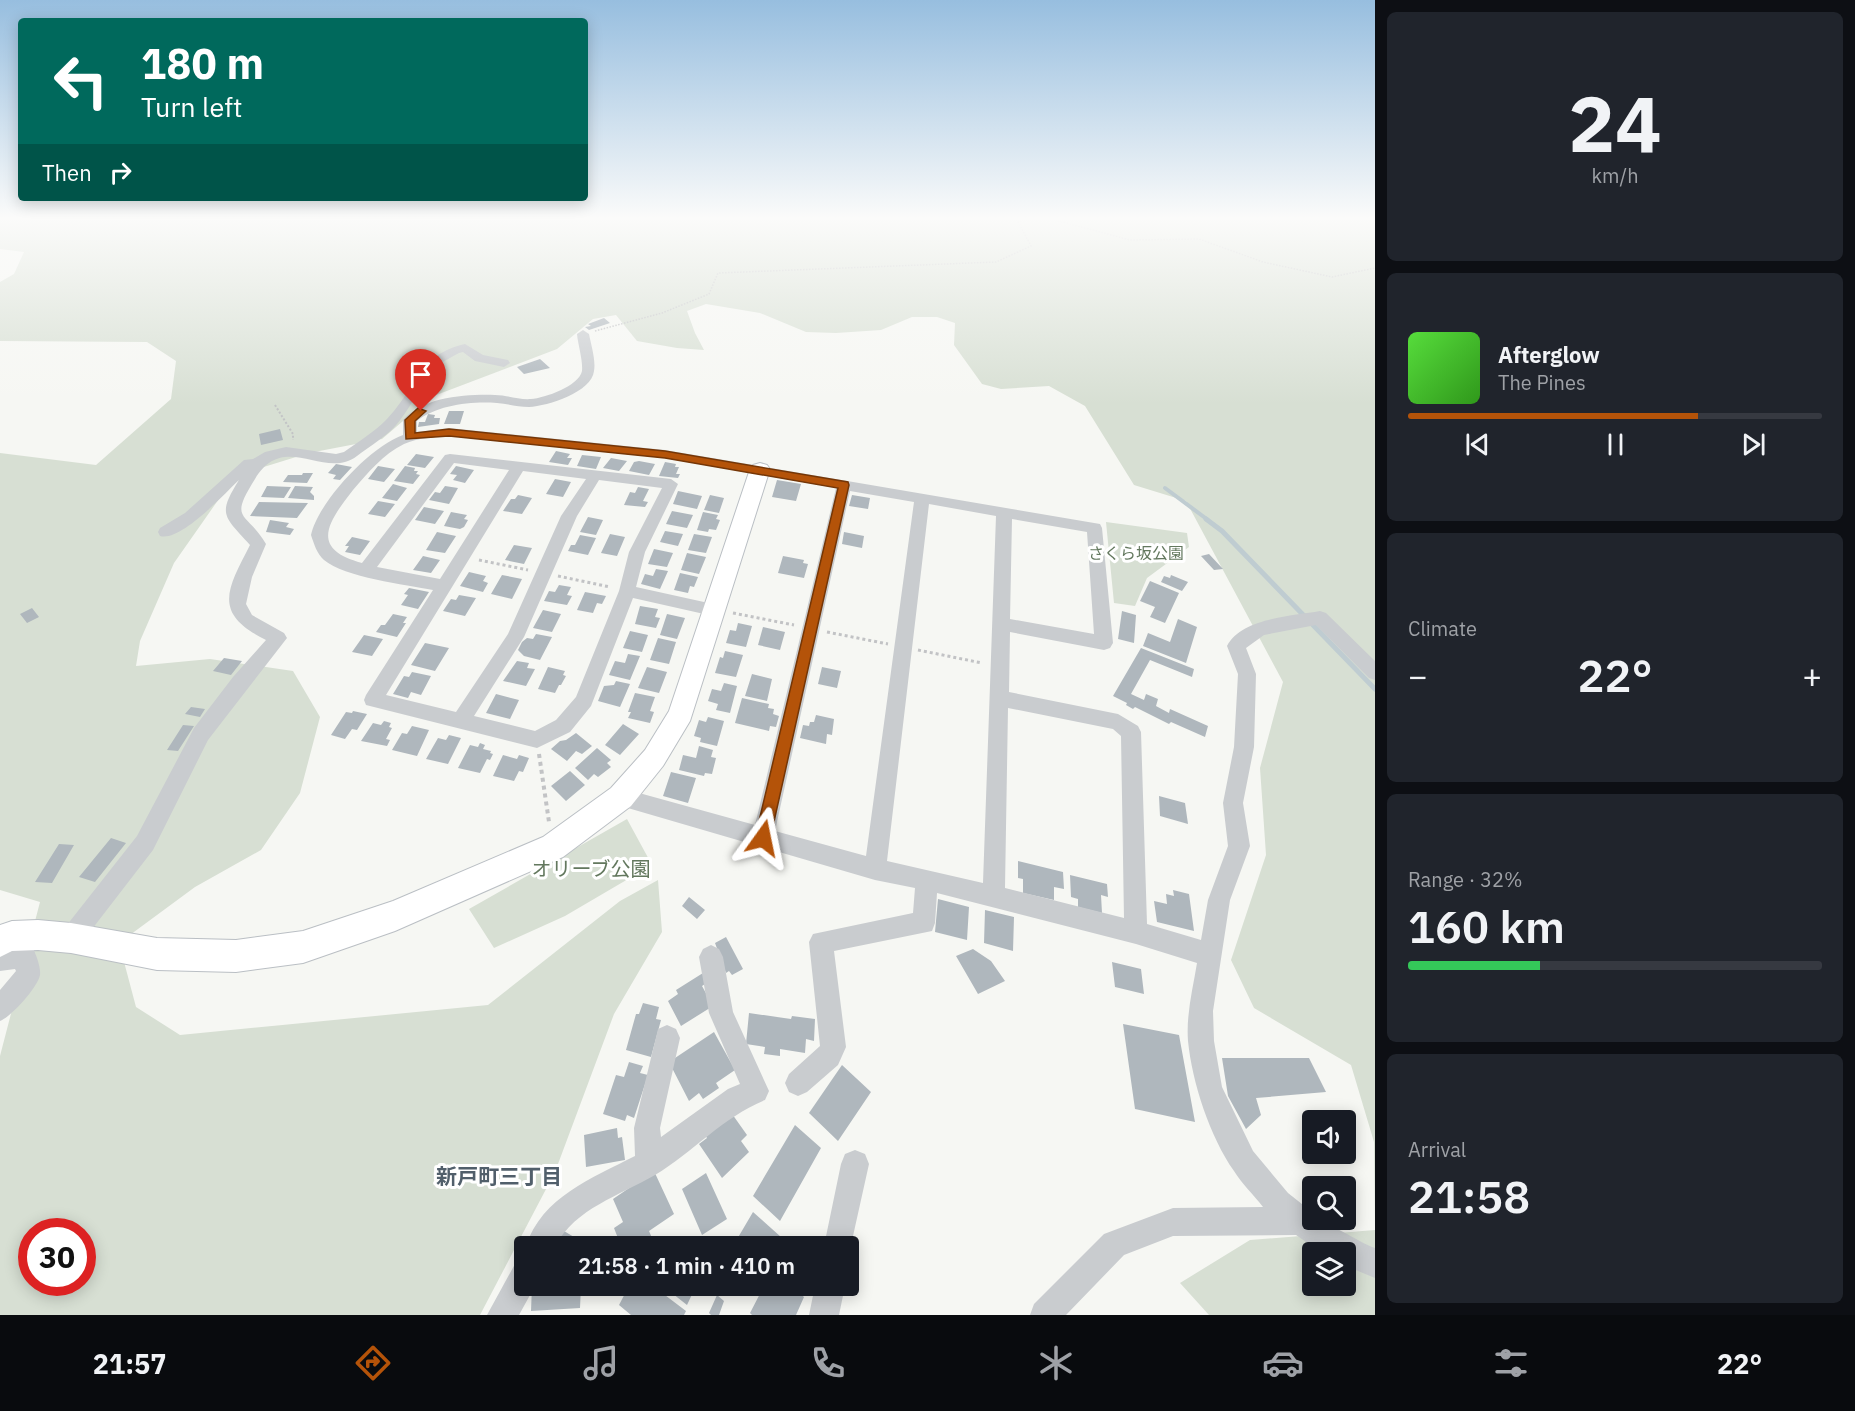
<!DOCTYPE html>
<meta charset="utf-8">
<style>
:root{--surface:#171b24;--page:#20242c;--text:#f1f3f6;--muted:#9ea1a6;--line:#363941;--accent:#b45309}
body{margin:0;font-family:"IBM Plex Sans","Noto Sans JP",sans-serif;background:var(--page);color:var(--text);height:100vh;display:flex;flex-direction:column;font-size:22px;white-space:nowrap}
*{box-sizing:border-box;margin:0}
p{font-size:20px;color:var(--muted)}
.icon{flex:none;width:33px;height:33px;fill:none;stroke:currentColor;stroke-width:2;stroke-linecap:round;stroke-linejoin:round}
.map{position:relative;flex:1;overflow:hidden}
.panel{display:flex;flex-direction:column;gap:12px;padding:12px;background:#0d0f14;width:480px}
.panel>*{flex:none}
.hud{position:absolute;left:18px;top:18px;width:570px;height:183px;border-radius:6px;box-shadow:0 3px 15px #0003;background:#00695c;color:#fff;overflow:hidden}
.tools{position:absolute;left:1302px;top:1110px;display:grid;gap:12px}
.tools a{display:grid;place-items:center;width:54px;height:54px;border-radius:6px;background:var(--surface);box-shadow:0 3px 15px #0003;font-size:30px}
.speed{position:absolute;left:18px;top:1218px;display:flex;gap:12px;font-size:30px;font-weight:700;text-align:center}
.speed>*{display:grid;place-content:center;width:78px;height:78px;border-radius:50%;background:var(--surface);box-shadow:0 3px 15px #0003;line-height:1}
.speed .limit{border:9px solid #d22;background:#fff;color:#111}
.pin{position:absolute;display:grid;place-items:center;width:51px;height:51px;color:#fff;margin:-62px -26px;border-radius:50% 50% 50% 0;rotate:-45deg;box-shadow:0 0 6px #0007}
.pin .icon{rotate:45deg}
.me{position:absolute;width:66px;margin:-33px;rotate:12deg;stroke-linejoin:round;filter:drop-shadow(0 0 4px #0008)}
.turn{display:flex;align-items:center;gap:21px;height:126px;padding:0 24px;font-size:27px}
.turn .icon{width:78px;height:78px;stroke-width:2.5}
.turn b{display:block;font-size:42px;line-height:51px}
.then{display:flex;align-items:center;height:57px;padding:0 24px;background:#0003;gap:12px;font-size:22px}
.big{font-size:45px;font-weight:600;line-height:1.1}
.panel .card{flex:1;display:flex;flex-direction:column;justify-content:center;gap:9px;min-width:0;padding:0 21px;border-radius:9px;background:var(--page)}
.panel .dial{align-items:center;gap:0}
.dial b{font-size:78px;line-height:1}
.song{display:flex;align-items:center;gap:18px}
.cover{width:72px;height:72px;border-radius:9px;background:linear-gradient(135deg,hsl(110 70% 55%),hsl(110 70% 35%))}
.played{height:6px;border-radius:3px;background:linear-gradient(90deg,var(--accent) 70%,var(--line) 70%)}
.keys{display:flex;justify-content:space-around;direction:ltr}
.heat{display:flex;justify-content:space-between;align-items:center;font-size:33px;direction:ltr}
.charge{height:9px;border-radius:4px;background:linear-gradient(90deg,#34c759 32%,var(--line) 0)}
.trip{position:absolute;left:514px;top:1236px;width:345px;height:60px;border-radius:6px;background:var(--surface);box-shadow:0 3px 15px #0003;font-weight:600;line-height:60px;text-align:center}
.dock{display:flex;height:96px;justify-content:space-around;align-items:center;background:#090b0e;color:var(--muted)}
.dock .icon{width:42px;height:42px}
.dock .active{color:var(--accent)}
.dock b{font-size:27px;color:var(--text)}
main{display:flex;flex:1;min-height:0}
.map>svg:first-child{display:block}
</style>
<main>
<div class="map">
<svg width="1375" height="1315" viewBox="0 0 1375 1315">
<rect width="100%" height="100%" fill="#f6f7f3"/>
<path fill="#d7dfd3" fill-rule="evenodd" d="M0 220H1375V1315H1209L1180 1283 1250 1240 1375 1230 1374 1142 1351 1065 1254 1008 1231 960 1266 855 1260 768 1283 682 1186 501 1134 485 1085 406 1049 386 1001 389 982 384 954 345 955 323 937 317H912L881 330 836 333 806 332 760 313 706 304 687 311 695 333 704 350 677 348 637 341 616 315 593 319 557 349 431 397 382 439 309 453 235 476 174 563 140 641 136 666 210 659 293 671 320 717 300 793 261 850 195 887 119 943 136 1007 180 1035 488 1005 620 901 658 880 662 932 614 1014 555 1172 480 1315H0V1056L40 902 0 890V453L96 465 171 399 176 361 147 342 0 341V282L14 274 24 252 0 249ZM32 1232H82V1282H32ZM1312 1252H1346V1286H1312Z
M1106 522 1187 533 1189 547 1147 578 1135 606 1114 603Z
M627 819 652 865 565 916 494 948 469 909Z"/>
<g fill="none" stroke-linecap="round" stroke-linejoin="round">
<path stroke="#bfccd1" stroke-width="4" d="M1165 488 1208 520"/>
<path stroke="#bfccd1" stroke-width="5" d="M1206 519 1222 531 1375 689"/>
</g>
<path fill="#afb7bd" d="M604 318 610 323 589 330 585 327 591 326 588 324Z
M540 359 550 368 524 374 517 367Z
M449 411H464L460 424H444Z
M428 414 435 415 434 418H440L439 424 418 427 419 422H425Z
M280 429 283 440 261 445 259 434Z
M556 451 570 454 567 458H572L568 465 549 462Z
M416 454 434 457 425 468 407 465Z
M582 455 601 457 596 469 577 466Z
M611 458 627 461 619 471 603 468Z
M639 461 655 464 649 475 629 471 634 462Z
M665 462 676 464 675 467H679L676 474H680L678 478 659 476Z
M336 464 352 467 340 480 333 479 336 475 328 473Z
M378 466 395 469 384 482 368 479Z
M405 466 415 468 414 471H418L416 474 420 475 413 484 394 481Z
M456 466 474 470 465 483 453 480 457 475 450 474Z
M303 473H313L307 483 283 482 288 475H302Z
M555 479 571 482 563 497 546 494Z
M777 480 801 484 796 501 772 497Z
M393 484 407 488 397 501 382 498Z
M267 486 291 487 284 498 261 497Z
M295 486 313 487 310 492 314 496V500L288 498Z
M445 486 458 488 449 504 429 500 435 492 440 493Z
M638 487 649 489 643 501 648 502 645 507 624 505 630 492 635 493Z
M678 491 702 496 697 509 673 504Z
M518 495 532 498 522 514 503 511 511 499H515Z
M710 495 724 498 719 513 704 510Z
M852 495 870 498 868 509 849 506Z
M378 501 395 504 385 517 368 514Z
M259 502 308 503 297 518 250 516Z
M424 507 444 511 435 524 415 520Z
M672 511 693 515 687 528 666 524Z
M451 512 467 515 464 519 468 520 464 527 460 529 444 526Z
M703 512 718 515 716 519 720 520 716 530 709 529 708 532 697 530Z
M588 517 603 520 596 535 580 532Z
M270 520 289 523 286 527 294 529 290 535 266 532Z
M665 531 683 534 678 546 660 542Z
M437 532 456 536 445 553 426 550Z
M844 532 864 536 862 548 842 544Z
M610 534 625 537 617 556 601 553Z
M694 534 712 537 706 553 688 550Z
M580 535 596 538 588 555 568 551 571 545H575Z
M352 537 370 541 360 555 345 552 349 546H345Z
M514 545 532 548 524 564 505 560Z
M654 549 673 553 667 567 648 564Z
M687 553 706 557 699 574 681 570Z
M1209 554 1223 569 1214 570 1201 556Z
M423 556 440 560 431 573 413 570Z
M783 556 804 560 803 563 808 564 804 578 778 573Z
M656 569 668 571 660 589 641 584 645 574 653 576Z
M469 572 486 576 483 581 488 583 483 592 460 586Z
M680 573 698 577 694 587 690 586 688 593 674 590Z
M502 575 522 579 512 599 491 594Z
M1171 575 1188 582 1182 591 1161 582 1164 576 1170 578Z
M1150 581 1179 593 1165 623 1150 617 1155 607 1140 601Z
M559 585 571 587 567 595 572 596 567 605 544 601 549 591 555 592Z
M409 588 429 592 418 609 401 605 408 595 404 594Z
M585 592 606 596 602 604 597 603 593 613 577 610Z
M459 595 476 598 465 616 443 611 451 599 456 600Z
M640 606 658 609 655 617 660 618 656 628 635 624Z
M32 608 39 617 27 623 20 614Z
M543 610 561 614 552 632 533 628Z
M1122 611 1136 615 1134 643 1118 639Z
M393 614 407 617 403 623H406L397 637 376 632 381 625H385Z
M667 614 685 618 677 639 660 635Z
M1178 619 1197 627 1186 663 1143 646 1148 633 1170 642Z
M738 623 752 626 746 647 726 643 730 630 736 631Z
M763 627 785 632 780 650 758 645Z
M630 631 648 635 642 652 623 648Z
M536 634 552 637 540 660 524 656 518 650 522 642 527 638 533 639Z
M364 635 383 639 372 656 352 652Z
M658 638 676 642 669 664 650 660Z
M425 643 449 648 435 671 411 665Z
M1141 648 1194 669 1192 677 1150 660 1131 694 1144 700 1146 694 1158 699 1156 706 1169 713 1170 709 1208 726 1205 737 1171 722 1169 724 1135 707 1133 709 1126 705 1127 703 1113 696Z
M725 651 743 655 736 677 715 673 720 657 723 658Z
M628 654 640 656 630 680 609 675 615 661 625 663Z
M224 658 242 661 231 675 213 671Z
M517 661 529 663 527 668 535 669 526 686 503 681Z
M548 667 565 671 563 675 566 676 561 685H559L555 693 538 689Z
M647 667 667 672 659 693 638 688Z
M822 667 841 671 837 688 818 684Z
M412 672 431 676 421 695 411 692 408 698 393 694 404 676 409 677Z
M752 674 772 679 767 701 745 696Z
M616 681 630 684 620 707 598 701 604 686 614 685Z
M724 683 737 686 730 713 716 710 718 704 708 701 712 689 721 691Z
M635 693 655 697 650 711 654 712 650 723 628 718 631 712H628Z
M496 694 519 700 510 719 486 713Z
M742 698 769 704 768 708 774 709 773 714 779 716 776 727 770 726 769 731 735 723Z
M191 707 205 709 200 717 185 714Z
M353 711 367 714 357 730 352 729 345 739 331 735 346 712 352 713Z
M816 715 834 719 832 735 827 734 826 744 800 738 803 725 809 726 810 722H814Z
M708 717 724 721 717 746 700 742 701 738 694 736 699 720 706 722Z
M384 721 391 723 389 727 392 728 386 739 390 740 387 746 361 741 373 723 381 725Z
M623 724 639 734 620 755 605 745Z
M183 725 194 726 178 751 167 750Z
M412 726 429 730 417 756 392 750 402 733 407 734Z
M576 733 592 746 582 754 576 751 567 761 551 749 560 741 566 740Z
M449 735 461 738 448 764 426 759 438 738 446 740Z
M480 743 485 745 483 749 491 751 490 753 493 754 490 760 487 759 480 773 458 768 470 745 478 747Z
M699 746 713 750 711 757 716 758 712 774 705 773 704 776 679 770 683 755 696 758Z
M597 748 611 760 607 763 611 767 598 777 594 774 588 780 575 768Z
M503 755 517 759 519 755 529 758 523 772 519 771 514 781 493 776Z
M570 771 585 785 566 801 551 786Z
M671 772 696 778 688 803 663 796Z
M1159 796 1185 803 1188 824 1160 816Z
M111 838 126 843 95 882 79 877Z
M59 844 74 845 52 883 35 882Z
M1018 861 1063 872 1064 889 1054 887V900L1023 893V879L1018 878Z
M1070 875 1107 884 1108 897 1101 895 1102 913 1078 907V899L1071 897Z
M1173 890 1189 894 1194 931 1157 922 1154 901 1167 904 1166 894 1174 896Z
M689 897 705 910 697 919 682 906Z
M938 899 969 907 967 940 935 932Z
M985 910 1014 917 1013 951 984 943Z
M726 937 743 969 732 975 729 971 726 973 715 943Z
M973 949 991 961 1005 981 978 994 956 956Z
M1112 962 1141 969 1144 994 1115 987Z
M703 973 708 982 702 986 713 1006 681 1026 668 1001 678 994 676 990Z
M643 1003 659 1007 656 1019 661 1020 651 1057 626 1050 636 1014H639Z
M749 1013 791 1019 792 1016 815 1019 814 1041 806 1039 805 1053 780 1049V1056L764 1054 765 1047 746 1044Z
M1123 1024 1179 1035 1195 1122 1135 1109Z
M714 1032 735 1070 716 1083 719 1088 703 1099 699 1093 689 1101 669 1062Z
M1222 1058H1309L1326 1092 1256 1098 1261 1115 1246 1129 1228 1096Z
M629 1062 643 1066 640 1073 648 1075 634 1118 627 1115 625 1121 603 1114 616 1075 624 1077Z
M842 1065 871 1092 838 1141 809 1113Z
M730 1111 747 1135 741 1141 749 1152 722 1178 699 1144 707 1138 705 1135Z
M795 1125 821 1148 780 1221 753 1196Z
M617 1128 618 1138 622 1137 625 1160 586 1167 584 1135Z
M654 1171 674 1214 649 1231 652 1238 640 1246H636L634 1242 628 1246H621L614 1228 623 1222 613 1199Z
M706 1173 727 1219 702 1235 682 1189Z
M753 1212 781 1237 776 1246H733Z
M559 1228 574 1237 571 1246H565L554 1241Z
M666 1236 679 1246H661Z
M532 1286H581L580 1308 531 1311Z
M629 1286H638L641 1288 643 1286H653L686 1311 684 1315H631L619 1305Z
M663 1286H696L687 1305Z
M764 1286H792L804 1297 796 1315H752L750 1313Z
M717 1295 724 1301 719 1315H711L709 1313Z"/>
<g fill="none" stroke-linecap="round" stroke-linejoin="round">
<defs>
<path id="secondary" d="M760 463 767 465 770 469 690 721 663 766 631 806 563 857 395 931 303 963 236 972 157 970 71 953 38 950 12 951 0 957V925L12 921 38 920 71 923 157 938 236 940 303 931 393 901 543 837 611 788 645 750 669 711 750 469 753 465Z"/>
</defs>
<use href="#secondary" stroke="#babfc4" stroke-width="2"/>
<path stroke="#c2c3c5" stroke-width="1.5" stroke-dasharray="1.5 1.5" stroke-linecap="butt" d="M1055 220 1130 240 1199 239 1263 262 1332 277 1375 268
M595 331 662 313 709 294 718 273 996 262 1031 246 1018 222 1024 220"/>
<path stroke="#c2c3c5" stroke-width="2" stroke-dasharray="2 2" stroke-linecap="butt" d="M275 405 293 434V440"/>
<path stroke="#c2c3c5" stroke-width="3" stroke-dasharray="3 3" stroke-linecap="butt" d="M479 560 528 570
M558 576 610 587
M733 613 794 625
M827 632 888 644
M918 650 982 663"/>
<path stroke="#c2c3c5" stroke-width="4" stroke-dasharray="4 4" stroke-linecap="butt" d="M539 754 549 822"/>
<path fill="#c9cccf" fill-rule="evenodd" d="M583 330 589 334C591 345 596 360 594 371 592 392 548 406 529 407 518 407 508 404 497 403 471 401 437 405 417 421V432L449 428 665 450 1100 524 1102 528 1113 643 1110 648 1104 650 1010 632 1009 692 1118 714 1138 726 1141 732 1147 924 1201 940 1208 900 1228 846 1223 803 1234 747 1238 674 1227 646C1242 618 1292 616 1320 611L1326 613 1375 661V680L1369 678 1316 625 1264 635 1246 648 1256 674 1254 747 1243 803 1250 846 1230 900 1213 1011 1214 1041 1222 1087 1253 1151 1288 1193 1312 1212V1220C1328 1220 1357 1242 1375 1248V1278L1346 1266V1252H1321L1296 1235 1173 1236 1124 1255 1066 1315H1030L1034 1304 1104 1234 1173 1208 1263 1207C1254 1195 1242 1184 1234 1171 1210 1137 1192 1082 1188 1041 1186 1014 1193 988 1197 963L1136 944 937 893 935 923 932 931 834 951 846 1047 838 1065 807 1092 798 1096 789 1092 785 1083 789 1074 820 1046 809 942 813 934 913 913 915 888 875 880 621 806 614 804 611 797 614 790 621 788 755 825 836 488 665 458 449 436C434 437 418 438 404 444 383 454 368 473 353 490 328 522 309 549 362 563L445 455 450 454 671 479 678 484 645 552 636 587 713 604 719 605 722 610 719 615 713 616 633 598 591 706 570 732 537 748 366 705 364 700 366 695 433 590C406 585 344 577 324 560 317 554 314 544 311 535 318 502 371 446 403 435V420C422 397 467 394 495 395 507 395 519 400 531 399 545 398 579 386 582 371 583 360 578 345 577 334ZM454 463 509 470 440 579 377 567ZM523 471 586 479 561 516 508 634 456 712 386 695ZM599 480 662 488 629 552 619 591 576 697 556 720 535 731 474 716 524 637 577 516ZM850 491 914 502 866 856 775 831ZM929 504 996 516 983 883 887 861ZM1012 519 1087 532 1094 634 1010 619ZM1008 708 1113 729 1121 736 1124 918 1005 888Z
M465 344 483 355 508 360 510 363 504 367 475 361 463 352 459 353C452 357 445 360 439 365 428 374 409 410 397 424 387 436 370 446 357 456 324 481 284 430 255 479 228 522 246 510 266 544L252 577 246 604 252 615 284 633 287 638 208 740 153 850 79 946 71 950 63 946 59 938 63 930 137 836 194 728 233 677 266 640C212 613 227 590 250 545 224 516 217 515 239 480 224 494 181 542 160 536L158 532 160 528 185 513 244 460 253 459 265 452 286 447 336 454 344 452C358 442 374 432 386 420 416 390 418 354 465 344Z
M25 944 33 948C36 955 41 967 40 975 38 987 11 1017 0 1021V990L16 971 15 969 0 971V947Z
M711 945 719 949 723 957 733 1012 769 1091 765 1100C723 1117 693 1152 655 1175 619 1196 576 1208 555 1246H526C542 1197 592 1178 635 1156L634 1128 658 1029 667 1025 676 1029 680 1038 660 1128 661 1137 728 1089 740 1084 709 1013 699 957 703 949Z
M855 1150 865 1154 869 1164 849 1254V1246H824L841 1164 845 1154Z
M525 1259V1286H535L519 1315H487L515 1264Z
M815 1286H845L839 1315H809Z"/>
<use href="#secondary" fill="#fff" fill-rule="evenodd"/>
</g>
<linearGradient id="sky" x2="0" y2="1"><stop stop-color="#97bedf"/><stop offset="0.54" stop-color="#fbfbfa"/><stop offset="1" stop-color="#fbfbfa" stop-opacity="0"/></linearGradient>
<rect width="1375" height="404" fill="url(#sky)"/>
<path fill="#b45309" stroke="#753606" stroke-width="1.5" d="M418 408 426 411 415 421V433L449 429 665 451 848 482 849 485 769 844 763 846 757 844 755 838 838 488 665 458 449 436 406 439 405 420Z"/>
<g text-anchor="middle" stroke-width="6" stroke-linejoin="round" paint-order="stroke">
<g font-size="16" fill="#63785e" stroke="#fff">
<text x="1136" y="559">さくら坂公園</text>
</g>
<g font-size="20" fill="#63785e" stroke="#fff">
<text x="591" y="876">オリーブ公園</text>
</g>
<g font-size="21" font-weight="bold" fill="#515f6b" stroke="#fff">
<text x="499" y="1184">新戸町三丁目</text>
</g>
</g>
</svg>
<div class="tools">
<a><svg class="icon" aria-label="sound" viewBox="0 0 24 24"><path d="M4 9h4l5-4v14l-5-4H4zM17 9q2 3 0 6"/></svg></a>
<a><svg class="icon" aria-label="search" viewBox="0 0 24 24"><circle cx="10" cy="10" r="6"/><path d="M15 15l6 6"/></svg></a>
<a><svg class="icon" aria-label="layers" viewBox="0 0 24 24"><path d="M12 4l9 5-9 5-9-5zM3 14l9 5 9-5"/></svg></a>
</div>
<div class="speed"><div class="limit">30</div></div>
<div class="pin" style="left:421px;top:411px;background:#d93025"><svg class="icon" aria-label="arrive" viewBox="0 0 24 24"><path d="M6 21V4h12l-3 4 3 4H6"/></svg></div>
<svg class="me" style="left:763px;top:838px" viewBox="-20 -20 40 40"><path d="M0-17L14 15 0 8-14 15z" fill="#b45309" stroke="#fff" stroke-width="4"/></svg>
<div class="trip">21:58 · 1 min · 410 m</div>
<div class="hud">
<div class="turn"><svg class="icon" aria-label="left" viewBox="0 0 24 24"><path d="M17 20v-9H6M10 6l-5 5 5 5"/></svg><div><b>180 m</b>Turn left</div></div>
<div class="then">Then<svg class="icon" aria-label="right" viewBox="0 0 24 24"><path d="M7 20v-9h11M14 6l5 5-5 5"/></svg></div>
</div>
</div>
<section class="panel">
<div class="card dial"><b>24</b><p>km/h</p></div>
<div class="card">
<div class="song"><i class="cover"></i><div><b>Afterglow</b><p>The Pines</p></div></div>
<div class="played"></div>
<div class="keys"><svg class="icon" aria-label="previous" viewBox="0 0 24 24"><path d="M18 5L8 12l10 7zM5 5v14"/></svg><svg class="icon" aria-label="pause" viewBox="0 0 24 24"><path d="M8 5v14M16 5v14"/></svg><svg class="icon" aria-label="next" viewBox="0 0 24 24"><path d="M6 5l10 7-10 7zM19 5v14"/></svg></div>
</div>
<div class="card"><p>Climate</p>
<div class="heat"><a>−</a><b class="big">22°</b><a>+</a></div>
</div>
<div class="card"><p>Range · 32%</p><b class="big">160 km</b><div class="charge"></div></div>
<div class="card"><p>Arrival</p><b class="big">21:58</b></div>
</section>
</main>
<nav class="dock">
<b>21:57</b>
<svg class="icon active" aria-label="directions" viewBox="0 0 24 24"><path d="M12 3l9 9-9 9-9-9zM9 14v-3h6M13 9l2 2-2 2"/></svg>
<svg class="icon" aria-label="music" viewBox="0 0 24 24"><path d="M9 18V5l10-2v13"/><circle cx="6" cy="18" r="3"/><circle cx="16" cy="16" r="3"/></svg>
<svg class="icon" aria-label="phone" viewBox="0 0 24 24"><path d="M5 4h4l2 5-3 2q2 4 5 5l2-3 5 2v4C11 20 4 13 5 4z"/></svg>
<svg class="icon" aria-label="climate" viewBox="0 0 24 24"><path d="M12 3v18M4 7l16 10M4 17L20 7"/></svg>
<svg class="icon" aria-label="car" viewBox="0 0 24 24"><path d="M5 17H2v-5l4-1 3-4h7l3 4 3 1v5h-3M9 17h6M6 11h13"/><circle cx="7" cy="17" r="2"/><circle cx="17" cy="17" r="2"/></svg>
<svg class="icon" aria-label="filters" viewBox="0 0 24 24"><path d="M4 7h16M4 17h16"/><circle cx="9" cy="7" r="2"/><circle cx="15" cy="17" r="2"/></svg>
<b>22°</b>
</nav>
